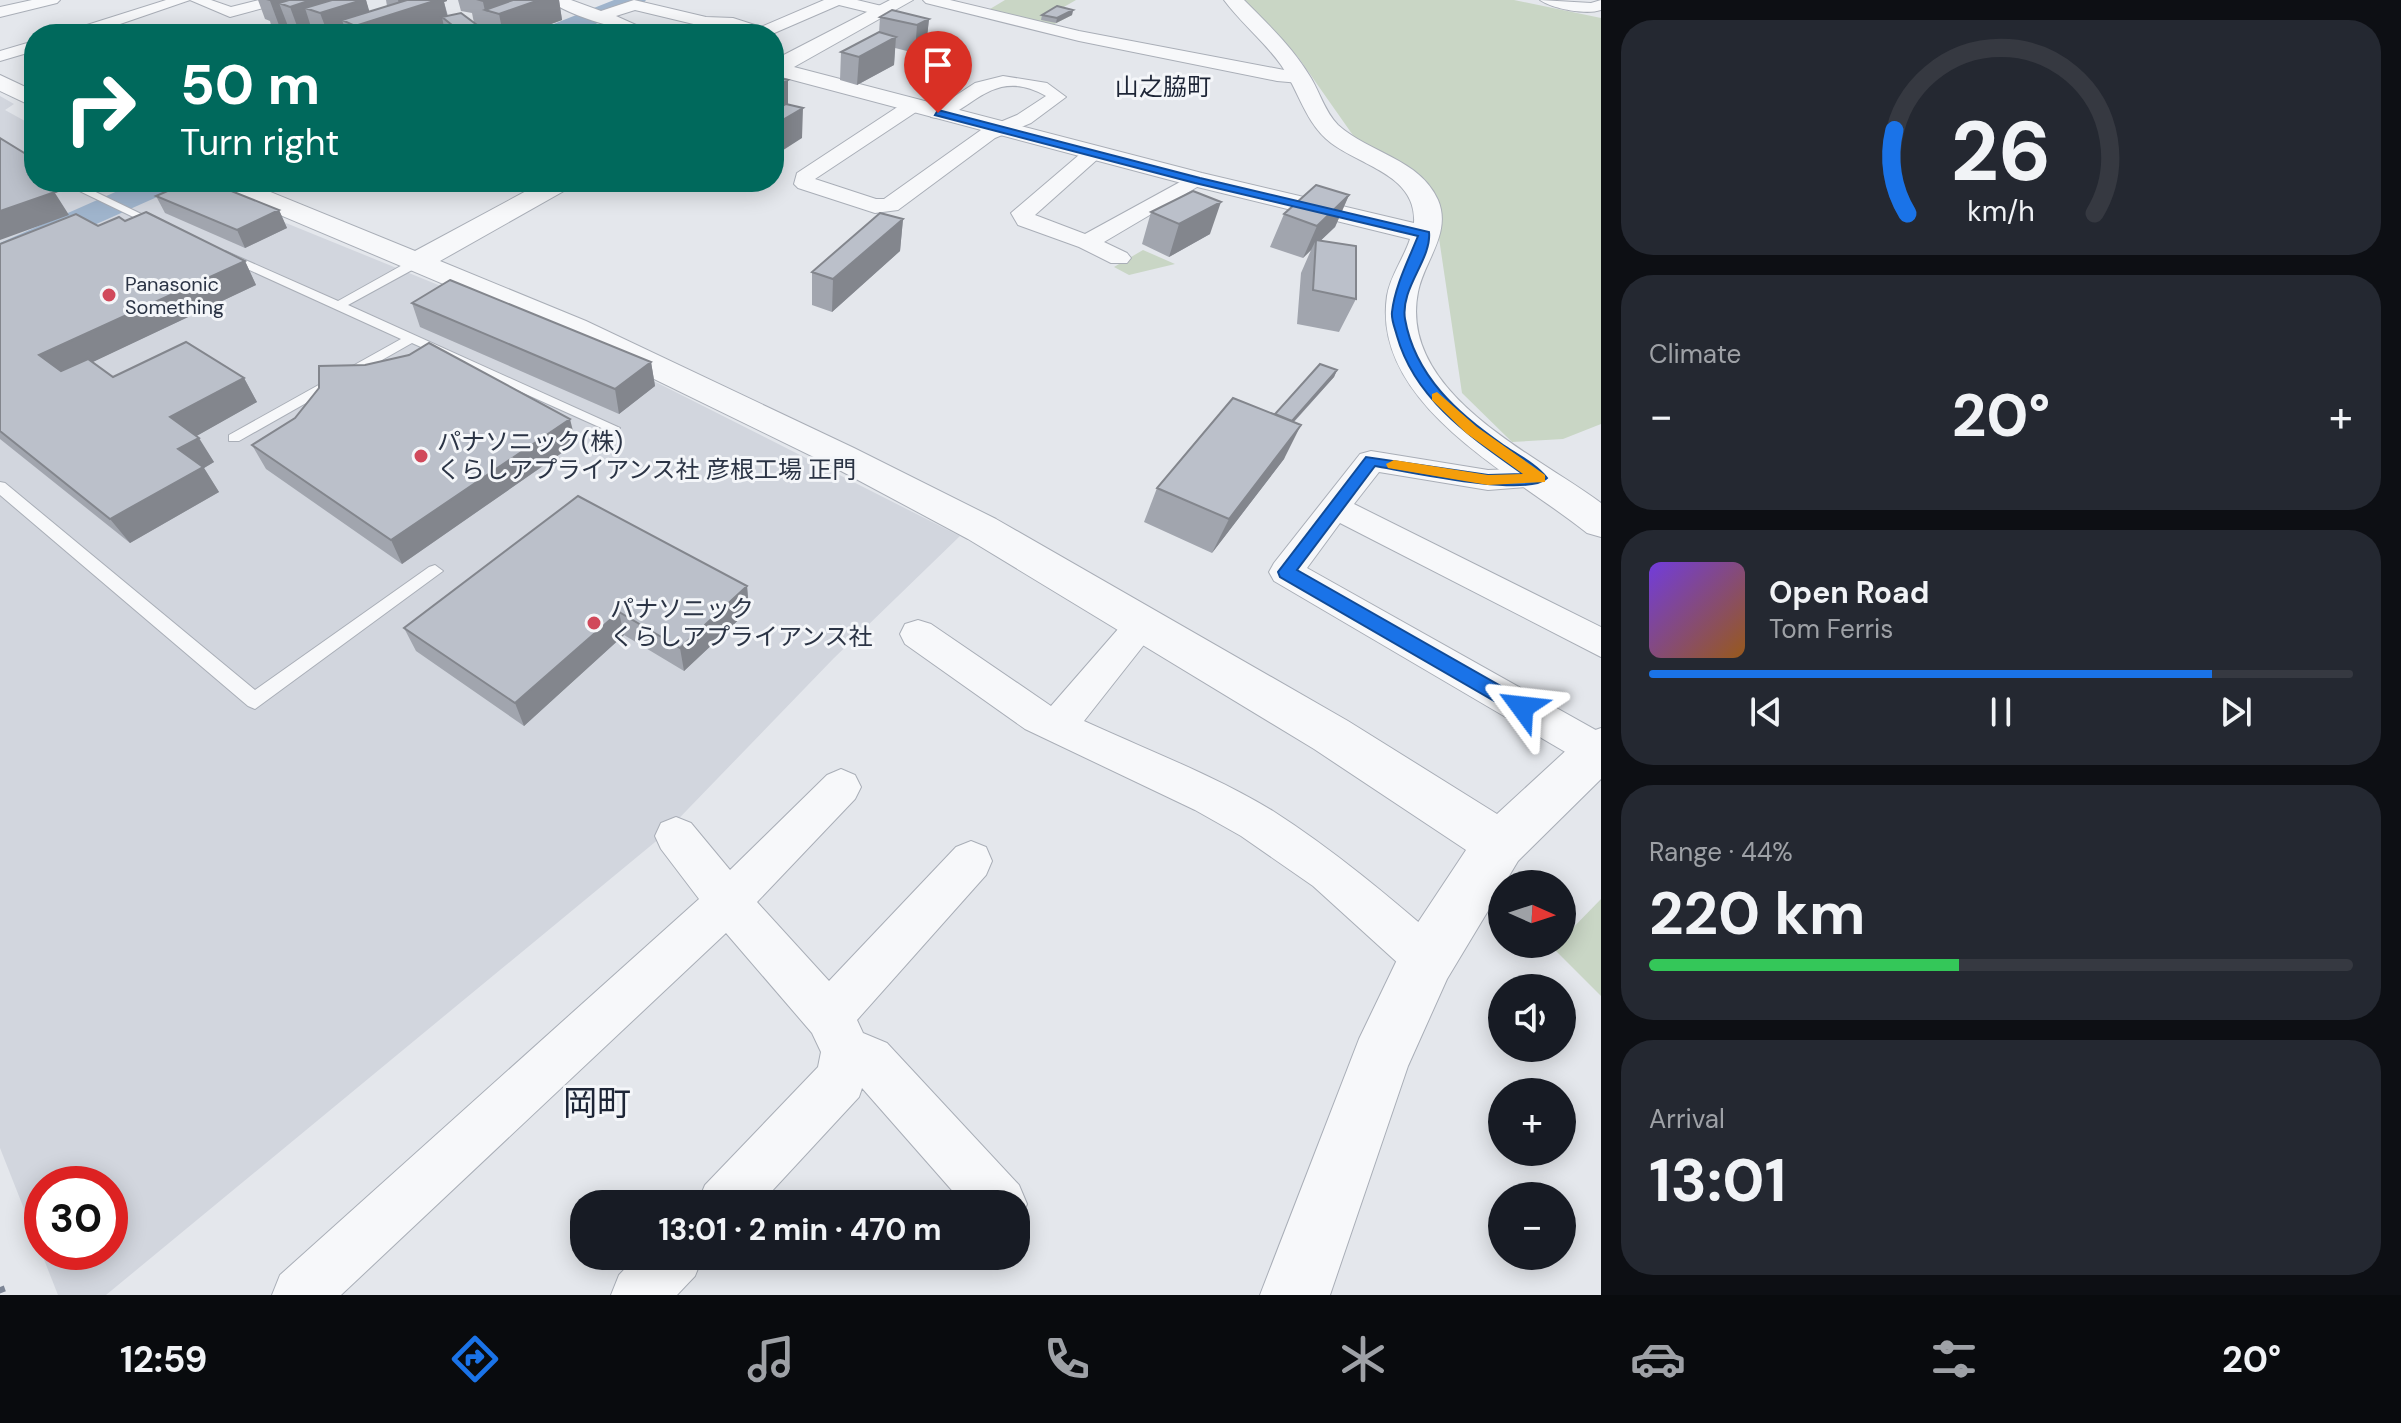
<!DOCTYPE html>
<meta charset="utf-8">
<style>
:root{--surface:#171b24;--page:#242831;--text:#f1f3f6;--muted:#9ea1a6;--line:#363941;--accent:#1a73e8}
body{margin:0;font-family:"DM Sans","Noto Sans JP",sans-serif;background:var(--page);color:var(--text);height:100vh;display:flex;flex-direction:column;font-size:30px;white-space:nowrap}
*{box-sizing:border-box;margin:0}
p{font-size:26px;color:var(--muted)}
.icon{flex:none;width:44px;height:44px;fill:none;stroke:currentColor;stroke-width:2;stroke-linecap:round;stroke-linejoin:round}
.map{position:relative;flex:1;overflow:hidden}
.sheet{display:flex;flex-direction:column;gap:20px;padding:20px;background:#0d0f14;width:800px}
.sheet>*{flex:none}
.hud{position:absolute;left:24px;top:24px;width:760px;height:168px;border-radius:32px;box-shadow:0 4px 20px #0003;background:#00695c;color:#fff;overflow:hidden}
.needle{width:52px;rotate:93deg}
.buttons{position:absolute;left:1488px;top:870px;display:grid;gap:16px}
.buttons a{display:grid;place-items:center;width:88px;height:88px;border-radius:50%;background:var(--surface);box-shadow:0 4px 20px #0003;font-size:40px}
.speed{position:absolute;left:24px;top:1166px;display:flex;gap:16px;font-size:40px;font-weight:700;text-align:center}
.speed>*{display:grid;place-content:center;width:104px;height:104px;border-radius:50%;background:var(--surface);box-shadow:0 4px 20px #0003;line-height:1}
.speed .limit{border:12px solid #d22;background:#fff;color:#111}
.pin{position:absolute;display:grid;place-items:center;width:68px;height:68px;color:#fff;margin:-82px -34px;border-radius:50% 50% 50% 0;rotate:-45deg;box-shadow:0 0 8px #0007}
.pin .icon{rotate:45deg}
.me{position:absolute;width:88px;margin:-44px;rotate:300deg;stroke-linejoin:round;filter:drop-shadow(0 0 6px #0008)}
.turn{display:flex;align-items:center;gap:28px;height:168px;padding:0 24px;font-size:36px}
.turn .icon{width:104px;height:104px;stroke-width:2.5}
.turn b{display:block;font-size:56px;line-height:68px}
.big{font-size:60px;font-weight:700;line-height:1.1}
.sheet .card{flex:1;display:flex;flex-direction:column;justify-content:center;gap:12px;min-width:0;padding:0 28px;border-radius:32px;background:var(--page)}
.sheet .dial{align-items:center;gap:0}
.dial svg{height:208px;overflow:visible;fill:none;stroke:var(--line);stroke-width:7;stroke-linecap:round;text-anchor:middle}
.dial text{fill:var(--text);stroke:none}
.song{display:flex;align-items:center;gap:24px}
.cover{width:96px;height:96px;border-radius:12px;background:linear-gradient(135deg,hsl(260 70% 55%),hsl(30 70% 35%))}
.played{height:8px;border-radius:4px;background:linear-gradient(90deg,var(--accent) 80%,var(--line) 80%)}
.keys{display:flex;justify-content:space-around;direction:ltr}
.heat{display:flex;justify-content:space-between;align-items:center;font-size:44px;direction:ltr}
.charge{height:12px;border-radius:6px;background:linear-gradient(90deg,#34c759 44%,var(--line) 0)}
.trip{position:absolute;left:570px;top:1190px;width:460px;height:80px;border-radius:32px;background:var(--surface);box-shadow:0 4px 20px #0003;font-weight:700;line-height:80px;text-align:center}
.tab-bar{display:flex;height:128px;justify-content:space-around;align-items:center;background:#090b0e;color:var(--muted)}
.tab-bar .icon{width:56px;height:56px}
.tab-bar .current{color:var(--accent)}
.tab-bar b{font-size:36px;color:var(--text)}
main{display:flex;flex:1;min-height:0}
.map>svg:first-child{display:block}
</style>
<main>
<div class="map">
<svg width="1601" height="1295" viewBox="0 0 1601 1295">
<rect width="100%" height="100%" fill="#e4e7ec"/>
<path fill="#d2d6de" fill-rule="evenodd" d="M0 96 14 104 5 110 34 126V182H155L0 246Z
M185 182 495 308 624 366 960 536 834 658 660 838 106 1295H58L0 1148V263ZM42 1184H110V1252H42Z"/>
<path fill="#c9d6c5" d="M1005 0H1076L1057 11 1072 15 1047 28 985 12Z
M1240 0H1514L1601 18V424L1563 439 1512 442 1462 393 1432 191 1357 141 1298 57Z
M1143 250 1175 264 1129 275 1114 267Z
M1601 899V996L1553 948 1562 944V939Z"/>
<g fill="none" stroke-linecap="round" stroke-linejoin="round">
<path fill="#9fb4cc" fill-rule="evenodd" d="M614 0H646L642 5 571 34H538L541 29Z
M138 182H180L175 189 0 267V243Z"/>
<defs>
<path id="service" d="M61 182H75L164 225 154 227Z
M225 251 338 301 415 258H423V264L348 305 620 428 613 433 608 431 412 343 239 441H229V435L401 339 221 257V253Z
M0 482 5 483 255 690 429 567 435 565 443 571 255 709 248 706 0 495Z"/>
<path id="minor" d="M32 0H60L57 3 0 17V7Z
M166 0H211L231 7 259 0H285L282 3 230 17 190 0 91 34H66L68 31Z
M549 0H571L601 11 634 0 706 17 733 18 761 27 824 0H857L890 8 892 11 884 16 839 5 772 34 706 27 635 10 616 16 656 34C632 34 567 16 549 0Z
M923 0H950L1079 31 1300 73 1309 78 1300 83 1277 81 1079 41 926 3Z
M1540 0 1591 3 1601 0V10C1586 15 1553 9 1540 0Z
M34 41V51L0 61V51Z
M1003 76 1047 83 1066 97 1031 123 995 138 898 210 875 213 798 188 794 184 797 173 905 102H919L921 106 919 110 815 179 876 199H884L981 130 1017 115 1046 96C988 62 965 125 931 117L929 113 975 83Z
M1093 147 1103 153 1100 157 1035 215 1085 234 1191 176H1205L1209 180 1104 242 1127 253 1131 258 1127 263H1111L1079 247 1018 225 1011 213 1086 149Z
M1371 451 1488 470 1540 468 1551 471 1555 478 1551 485 1488 490 1379 472 1354 504 1601 627V657L1340 523 1307 568 1601 733V767L1584 763 1274 581 1269 572 1274 563 1360 454Z
M1144 609 1156 613 1162 622 1084 721C1147 750 1214 775 1273 811 1334 850 1388 896 1443 943L1450 959 1443 975 1427 982 1411 975 1313 886 1241 836 1195 810 1025 729 905 644 900 634 905 624 918 620 931 624 1051 706 1132 613Z
M841 769 855 775 861 787 855 799 757 902 829 981 956 847 971 841 986 847 992 861 986 875 857 1020 863 1033 887 1043 1019 1185 1027 1204 1019 1223 1016 1224V1204H964L862 1088 859 1097 760 1204H697L705 1185 818 1067 821 1052 812 1033 726 933 341 1295H272L280 1275 699 899 661 849 655 836 661 823 676 817 691 823 730 870 827 775Z
M637 1256H703L695 1276 677 1295H611L619 1275Z"/>
<path id="tertiary" d="M890 0H913L794 67 1202 173 1414 223C1417 175 1361 166 1331 143 1305 123 1299 91 1281 65 1264 41 1241 23 1224 0H1244C1268 24 1293 48 1311 78 1320 93 1325 112 1338 125 1369 153 1420 159 1438 200 1452 233 1424 261 1418 292 1398 393 1535 454 1601 503V537L1587 533C1515 475 1371 405 1387 296 1390 276 1404 258 1410 239L1189 185 774 75V60Z
M0 75 34 91V107L0 91Z
M210 182H246L415 251 543 182H575L571 187 440 261 586 321 854 448 996 519 1348 721 1497 814 1584 734 1601 728V779L1518 861 1447 979 1408 1066 1330 1295H1260L1359 1039 1407 939 1466 850 1314 749 968 539 828 464 564 335 214 187Z"/>
</defs>
<use href="#service" stroke="#a9aeb7" stroke-width="2"/>
<use href="#minor" stroke="#a9aeb7" stroke-width="2"/>
<use href="#tertiary" stroke="#a9aeb7" stroke-width="2"/>
<use href="#service" fill="#f7f8fa" fill-rule="evenodd"/>
<use href="#minor" fill="#f7f8fa" fill-rule="evenodd"/>
<use href="#tertiary" fill="#f7f8fa" fill-rule="evenodd"/>
<path stroke="#7d8696" stroke-width="8" stroke-dasharray="6 11" stroke-linecap="butt" d="M0 1287 3 1295"/>
</g>
<path fill="#a1a5ae" d="M258 0H366L369 12 387 6 386 0H447V1L444 2 448 16 474 23 472 13 461 11 458 0H559L562 20 524 34H490L489 29 477 25 479 34H446L444 27 422 34H314L312 30 300 34 289 30 288 26 280 28 271 25 270 21 265 19Z
M1073 10 1072 15 1056 23 1041 20 1042 15Z
M880 17 929 19 926 46 915 53 895 48 894 65 857 85 840 80 841 52 879 33Z
M1349 195 1335 227 1320 241 1356 299 1339 332 1297 324 1301 273 1311 250 1303 258 1270 247 1284 214Z
M156 196 279 210 287 228 245 248 165 213Z
M1151 212 1210 234 1169 257 1142 244Z
M903 219 900 251 832 312 812 305V272Z
M125 221 245 261 256 285 92 362 113 377 244 378 257 402 196 436 214 462 204 468 219 492 130 543 0 439V244Z
M412 303 651 362 655 386 619 414 420 327Z
M1337 370 1334 377 1294 422 1284 459 1212 553 1144 522 1157 488 1275 414Z
M576 443 402 564 266 469 252 445Z
M747 586 749 610 684 671 624 635 524 726 416 651 404 628Z"/>
<path fill="#83868d" d="M266 0H366L372 20 401 11 398 0H447V1L444 2 449 23 442 17 444 27 422 34H358L355 26 342 20 347 34H328L320 13 305 8 312 30 300 34 290 7 279 3 288 26 280 28 270 1Z
M476 0H559L562 20 524 34H503L499 14 485 11 483 2Z
M1073 10 1072 15 1056 23 1057 18Z
M929 19 926 46 915 53 917 25Z
M477 25 479 34H458L457 29Z
M896 37 894 65 857 85 859 57Z
M788 80V110L803 108 802 138 774 156V88Z
M34 173V182H57L62 191 55 193 69 215 0 240V211L29 175Z
M1349 195 1335 227 1315 246 1316 240 1311 250 1303 258 1317 226Z
M1221 202 1210 234 1169 257 1179 224Z
M279 210 287 228 245 248 237 230Z
M903 219 900 251 832 312 833 279Z
M245 261 256 285 57 379 39 355Z
M651 362 655 386 619 414 615 389Z
M1337 370 1334 377 1287 429 1290 423Z
M244 378 257 402 186 442 170 417Z
M570 419 576 443 402 564 391 540Z
M1301 425 1284 459 1212 553 1229 519Z
M199 438 214 462 204 468 219 492 130 543 110 519 178 449Z
M747 586 749 610 684 671 680 648Z
M619 612 624 635 524 726 515 703Z"/>
<path fill="#bbc0ca" stroke="#83868d" stroke-width="2" d="M289 0H311L290 7 279 3Z
M332 0H362L320 13 305 8Z
M407 0H437L355 26 342 20Z
M513 0H539L499 14 485 10Z
M1057 6 1073 10 1057 18 1042 15Z
M892 10 929 19 917 25 880 17Z
M461 13 477 25 457 29 442 17Z
M879 32 896 37 859 57 841 52Z
M774 77 788 80 774 88Z
M774 99 784 101 774 107Z
M786 104 803 108 774 125V111Z
M0 138 34 159V173L29 175 34 178V182H39L55 192 0 211Z
M188 182H209L279 210 237 230 156 196Z
M1316 185 1349 195 1317 226 1284 214Z
M1193 191 1221 202 1179 224 1151 212Z
M146 212 245 261 39 355 61 371 88 359 113 377 186 342 244 378 170 417 199 438 178 449 203 467 110 519 0 431V244L76 214 98 226 119 217 125 221Z
M880 213 903 219 833 279 812 272Z
M1316 240 1356 246V299L1313 290Z
M450 280 651 362 615 389 412 303Z
M429 343 570 419 391 540 252 445 295 418 319 388V366L365 365 409 355Z
M1320 364 1337 370 1292 421 1275 414Z
M1233 398 1301 425 1229 519 1157 488Z
M578 496 747 586 680 648 619 612 515 703 404 628Z"/>
<path fill="#1a73e8" stroke="#114b97" stroke-width="2" d="M938 110 1200 178 1429 232C1432 259 1400 288 1405 319 1415 376 1458 414 1503 445 1518 455 1537 465 1547 478 1528 498 1405 471 1375 466L1297 570 1529 702 1531 707 1529 713H1515L1280 577 1278 572 1366 457 1488 475 1523 474C1471 437 1415 400 1397 336 1395 328 1391 320 1392 312 1395 286 1408 261 1418 236L1195 183 935 115Z"/>
<path fill="#f59e0b" d="M1437 392 1477 427 1545 475V482L1488 485 1388 468 1386 464 1394 460 1488 475 1523 474 1466 433 1432 400V394Z"/>
<g fill="#d1495b" stroke="#f4f6f9" stroke-width="3">
<circle cx="109" cy="295" r="8"/>
<circle cx="421" cy="456" r="8"/>
<circle cx="594" cy="623" r="8"/>
</g>
<g text-anchor="middle" stroke-width="6" stroke-linejoin="round" paint-order="stroke">
<g font-size="20" fill="#2b3445" stroke="#f4f6f9" text-anchor="start">
<text x="125" y="291">Panasonic<tspan x="125" dy="23">Something</tspan></text>
</g>
<g font-size="24" fill="#1d2536" stroke="#f4f6f9">
<text x="1163" y="95">山之脇町</text>
</g>
<g font-size="24" fill="#2b3445" stroke="#f4f6f9" text-anchor="start">
<text x="437" y="450">パナソニック(株)<tspan x="437" dy="28">くらしアプライアンス社 彦根工場 正門</tspan></text>
<text x="610" y="617">パナソニック<tspan x="610" dy="28">くらしアプライアンス社</tspan></text>
</g>
<g font-size="34" fill="#1d2536" stroke="#f4f6f9">
<text x="597" y="1115">岡町</text>
</g>
</g>
</svg>
<div class="buttons">
<a><svg class="needle" viewBox="-14 -14 28 28"><path d="M0-13l5 13h-10z" fill="#e53935"/><path d="M0 13l5-13h-10z" fill="#9ea1a6"/></svg></a>
<a><svg class="icon" aria-label="sound" viewBox="0 0 24 24"><path d="M4 9h4l5-4v14l-5-4H4zM17 9q2 3 0 6"/></svg></a>
<a>+</a>
<a>−</a>
</div>
<div class="speed"><div class="limit">30</div></div>
<div class="pin" style="left:938px;top:113px;background:#d93025"><svg class="icon" aria-label="arrive" viewBox="0 0 24 24"><path d="M6 21V4h12l-3 4 3 4H6"/></svg></div>
<svg class="me" style="left:1522px;top:707px" viewBox="-20 -20 40 40"><path d="M0-17L14 15 0 8-14 15z" fill="#1a73e8" stroke="#fff" stroke-width="4"/></svg>
<div class="trip">13:01 · 2 min · 470 m</div>
<div class="hud">
<div class="turn"><svg class="icon" aria-label="right" viewBox="0 0 24 24"><path d="M7 20v-9h11M14 6l5 5-5 5"/></svg><div><b>50 m</b>Turn right</div></div>
</div>
</div>
<section class="sheet">
<div class="card dial"><svg viewBox="0 0 100 80">
<path d="M14 69A42 42 0 1 1 86 69"/>
<path d="M14 69A42 42 0 0 1 9 37" stroke="#1a73e8"/>
<text x="50" y="56" font-size="32" font-weight="700">26</text>
<text x="50" y="72" font-size="11">km/h</text>
</svg></div>
<div class="card"><p>Climate</p>
<div class="heat"><a>−</a><b class="big">20°</b><a>+</a></div>
</div>
<div class="card">
<div class="song"><i class="cover"></i><div><b>Open Road</b><p>Tom Ferris</p></div></div>
<div class="played"></div>
<div class="keys"><svg class="icon" aria-label="previous" viewBox="0 0 24 24"><path d="M18 5L8 12l10 7zM5 5v14"/></svg><svg class="icon" aria-label="pause" viewBox="0 0 24 24"><path d="M8 5v14M16 5v14"/></svg><svg class="icon" aria-label="next" viewBox="0 0 24 24"><path d="M6 5l10 7-10 7zM19 5v14"/></svg></div>
</div>
<div class="card"><p>Range · 44%</p><b class="big">220 km</b><div class="charge"></div></div>
<div class="card"><p>Arrival</p><b class="big">13:01</b></div>
</section>
</main>
<nav class="tab-bar">
<b>12:59</b>
<svg class="icon current" aria-label="directions" viewBox="0 0 24 24"><path d="M12 3l9 9-9 9-9-9zM9 14v-3h6M13 9l2 2-2 2"/></svg>
<svg class="icon" aria-label="music" viewBox="0 0 24 24"><path d="M9 18V5l10-2v13"/><circle cx="6" cy="18" r="3"/><circle cx="16" cy="16" r="3"/></svg>
<svg class="icon" aria-label="phone" viewBox="0 0 24 24"><path d="M5 4h4l2 5-3 2q2 4 5 5l2-3 5 2v4C11 20 4 13 5 4z"/></svg>
<svg class="icon" aria-label="climate" viewBox="0 0 24 24"><path d="M12 3v18M4 7l16 10M4 17L20 7"/></svg>
<svg class="icon" aria-label="car" viewBox="0 0 24 24"><path d="M5 17H2v-5l4-1 3-4h7l3 4 3 1v5h-3M9 17h6M6 11h13"/><circle cx="7" cy="17" r="2"/><circle cx="17" cy="17" r="2"/></svg>
<svg class="icon" aria-label="filters" viewBox="0 0 24 24"><path d="M4 7h16M4 17h16"/><circle cx="9" cy="7" r="2"/><circle cx="15" cy="17" r="2"/></svg>
<b>20°</b>
</nav>
